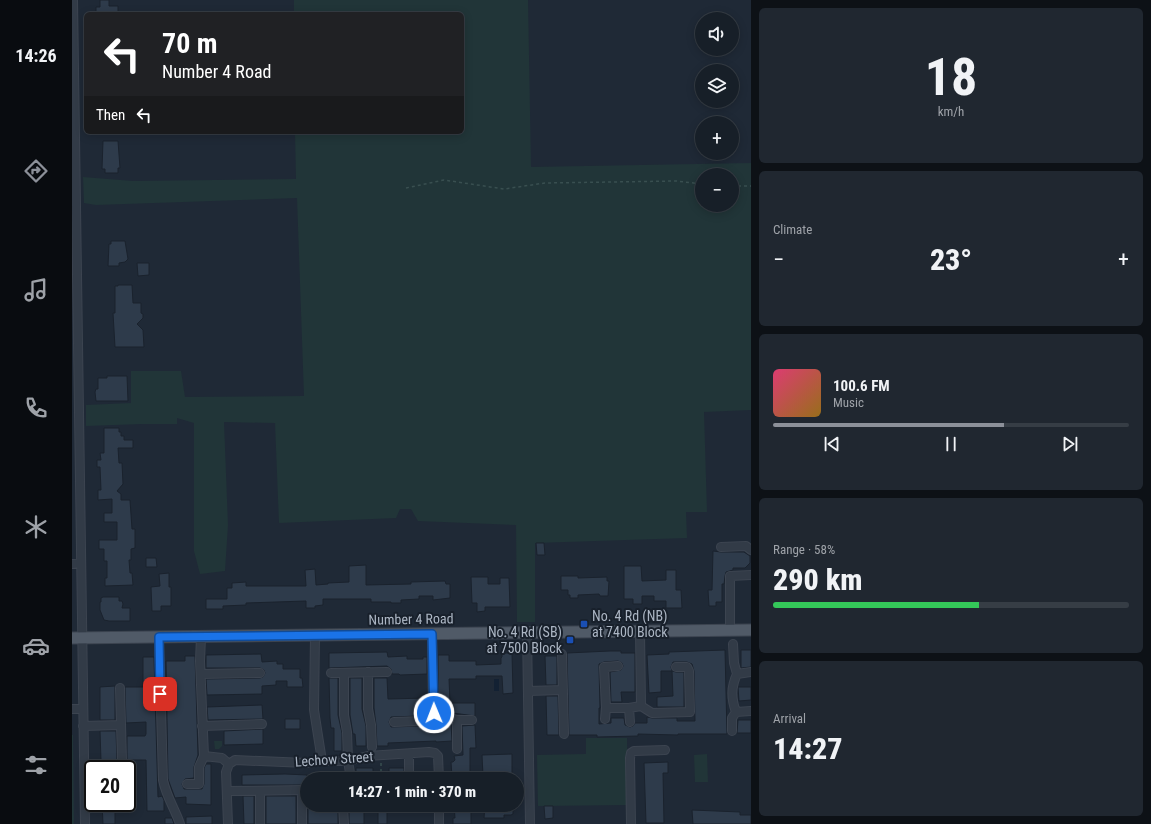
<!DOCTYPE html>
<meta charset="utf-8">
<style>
:root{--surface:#171f28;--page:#202730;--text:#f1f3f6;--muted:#9ea2a8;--line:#363d45;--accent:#8c9099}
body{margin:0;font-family:"Roboto Condensed",sans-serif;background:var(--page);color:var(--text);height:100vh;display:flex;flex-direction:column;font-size:15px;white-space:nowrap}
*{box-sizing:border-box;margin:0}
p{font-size:13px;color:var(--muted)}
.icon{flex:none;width:22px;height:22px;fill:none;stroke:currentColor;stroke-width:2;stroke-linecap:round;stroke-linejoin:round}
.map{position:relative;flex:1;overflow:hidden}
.sheet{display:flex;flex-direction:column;gap:8px;padding:8px;background:#0d1116;width:400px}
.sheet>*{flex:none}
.guide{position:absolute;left:12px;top:12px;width:380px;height:122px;border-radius:6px;box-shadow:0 2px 10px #0003,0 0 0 1px var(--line);background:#202124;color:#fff;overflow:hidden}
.tools{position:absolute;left:623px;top:12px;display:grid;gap:8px}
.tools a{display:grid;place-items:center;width:44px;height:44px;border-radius:50%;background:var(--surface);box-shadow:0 2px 10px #0003,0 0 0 1px var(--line);font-size:20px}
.speed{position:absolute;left:12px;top:760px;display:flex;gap:8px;font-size:20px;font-weight:700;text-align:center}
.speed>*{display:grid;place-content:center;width:52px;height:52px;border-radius:50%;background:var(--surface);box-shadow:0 2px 10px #0003,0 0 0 1px var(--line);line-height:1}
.speed .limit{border:2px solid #111;border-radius:6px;background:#fff;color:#111}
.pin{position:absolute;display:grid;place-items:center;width:34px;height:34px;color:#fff;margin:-17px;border-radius:8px;box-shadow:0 2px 6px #0006}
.me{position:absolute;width:44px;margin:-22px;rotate:359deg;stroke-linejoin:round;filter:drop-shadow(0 0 3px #0008)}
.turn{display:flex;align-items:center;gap:14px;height:84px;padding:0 12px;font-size:18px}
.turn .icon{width:52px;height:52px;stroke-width:2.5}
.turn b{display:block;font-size:28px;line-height:34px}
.then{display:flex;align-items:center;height:38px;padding:0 12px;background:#0003;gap:8px;font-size:15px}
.big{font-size:30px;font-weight:800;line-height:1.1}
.sheet .widget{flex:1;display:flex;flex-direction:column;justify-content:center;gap:6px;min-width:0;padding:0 14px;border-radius:6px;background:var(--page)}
.sheet .dial{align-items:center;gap:0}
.dial b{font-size:52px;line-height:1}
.song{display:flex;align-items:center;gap:12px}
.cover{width:48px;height:48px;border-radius:6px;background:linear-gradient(135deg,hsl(340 70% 55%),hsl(40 70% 35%))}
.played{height:4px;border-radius:2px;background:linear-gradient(90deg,var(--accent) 65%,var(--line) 65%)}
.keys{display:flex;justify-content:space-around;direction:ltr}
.heat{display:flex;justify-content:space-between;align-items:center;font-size:22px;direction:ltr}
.charge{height:6px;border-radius:3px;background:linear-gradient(90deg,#34c759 58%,var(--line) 0)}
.trip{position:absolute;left:228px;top:772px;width:224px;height:40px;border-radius:20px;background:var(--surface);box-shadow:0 2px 10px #0003,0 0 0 1px var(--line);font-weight:800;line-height:40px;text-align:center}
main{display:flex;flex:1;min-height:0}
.menu{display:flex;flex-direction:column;width:72px;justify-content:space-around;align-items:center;background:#090c10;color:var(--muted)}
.menu .icon{width:28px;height:28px}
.menu .on{color:var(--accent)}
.menu b{font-size:18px;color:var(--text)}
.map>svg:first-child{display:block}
</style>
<main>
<nav class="menu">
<b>14:26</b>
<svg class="icon on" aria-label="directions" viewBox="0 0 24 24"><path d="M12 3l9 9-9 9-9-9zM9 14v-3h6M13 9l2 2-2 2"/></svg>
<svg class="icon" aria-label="music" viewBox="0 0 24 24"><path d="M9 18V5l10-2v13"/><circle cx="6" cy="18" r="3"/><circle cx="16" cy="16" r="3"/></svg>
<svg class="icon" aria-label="phone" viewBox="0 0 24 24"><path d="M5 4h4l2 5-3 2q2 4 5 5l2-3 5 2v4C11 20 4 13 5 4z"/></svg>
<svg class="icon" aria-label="climate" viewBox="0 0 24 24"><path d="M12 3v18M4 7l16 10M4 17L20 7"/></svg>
<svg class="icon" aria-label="car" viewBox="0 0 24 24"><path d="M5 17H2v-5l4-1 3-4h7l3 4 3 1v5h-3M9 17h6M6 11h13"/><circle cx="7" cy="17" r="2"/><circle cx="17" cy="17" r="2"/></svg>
<svg class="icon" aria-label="filters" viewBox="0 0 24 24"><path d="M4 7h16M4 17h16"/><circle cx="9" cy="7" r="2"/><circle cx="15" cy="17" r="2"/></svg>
</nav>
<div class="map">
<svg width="679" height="824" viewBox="0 0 679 824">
<rect width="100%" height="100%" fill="#1f2936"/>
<path fill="#213538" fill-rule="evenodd" d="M222 0H456L459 167 679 163V410L632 412 635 512H614L615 538 463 543V622H445L444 525 346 521 339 509H328L324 518 207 523 203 423 152 422 156 525 153 571 128 574 122 551V423L105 418V424H70L14 426V405L59 403V371H109L113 397 232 396 225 198 24 205 12 203 11 177 61 181 224 179 223 132H390V14H222ZM630 175H660V205H630Z
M0 735H1L2 824H0Z
M514 738H555L556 805 466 806 465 755 514 754Z
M142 741H150V746L147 749H143Z
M635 754 636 782H623L622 755Z"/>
<path fill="#132133" d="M422 679H427V691H422Z"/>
<path fill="#2e3b4b" stroke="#1a222d" d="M28 0H37V6H46V14H24V7H28Z
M31 141H46L48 168H46V173H33V169H30Z
M39 241H53L56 259 53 262 47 263V266H36L37 244H39Z
M65 263H77V275L66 276Z
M46 285H60L61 303H69V313L71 314V318L65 324 71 330 72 347H43L41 313H43V286H46Z
M35 376H55L56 401H24L23 392 24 389H26V378H35Z
M32 428H47V432H49V436H52V440H61V448H46L47 463H50L51 484 45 491 49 494V500H58L60 529H63V548L59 549V560H57L58 573H60L61 585 33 586V578H35V561H32V549H27V540H45V522H32V513H40V499L26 500V490H29L28 467H25V460H29L28 453H32Z
M464 543H472L473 555H465Z
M641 551 649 552H672L678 556V563L673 568H661V570L654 572 653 576 652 584H650V602H644V606H637L636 590H640Z
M74 558H84L85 567H74Z
M294 565V585L339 584V582L373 581 374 584H378V598L361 600V596H347V599L329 600V603H319V602H299V599H251V605L243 606V608H234V601L174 603V605L151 606V609H134V599H155V588H160V583L174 582V586H234L233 570 243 569 244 585 256 584V583L277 582V566Z
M552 566H569L570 581 594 580V570H604V590H609L610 608H594V601H582V596H570V604H561V599H552Z
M97 573V587H99V606H89V611H80L79 587 88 586 87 574Z
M489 576H506V578L535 577V581H537L536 596H528L527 594 506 595V598H498V595H496V590H489Z
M399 577H416V584H428V578H437L438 607H413V611L405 612V603H400Z
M31 597H47V601H50L51 604 50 608H58V621H37L32 620 28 610V602H29V598Z
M653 650 655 734H606V735L566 734V736L525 737V735H497L495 653 538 651H549V653H563V692H549L550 702H539L538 672 549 670 551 666 550 663 546 661 532 662 527 664V667L528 708H527V724L539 723V718H552L553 725 558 727 561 726 563 723H575V717L580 718H605V721H623L622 671 620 664 615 662H601L599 667 600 671H589V692L577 693 575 655 597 654V652Z
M669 650H679V667L669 668Z
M315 652 316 657 335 656V659H351V657H355V674L328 675 327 674H320L319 669 315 666 257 668V653Z
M430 653H440L441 693 431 694 430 676H404V679H377L378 702H366V655H377V661H404V665L429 664V658L430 657Z
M189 654 190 662 205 661V664H211V669H228V678H230L231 687H215V681H204V685L190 686V694L135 695 134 679 188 678 191 677 193 673 192 670 188 668H134V655Z
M113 656H123L126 755 122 767V778L113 779 110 784 112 789H130L132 784V768L134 764H139V805L114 804V797L103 798 96 779 94 661H113Z
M473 656H485V685H474Z
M71 657H82L86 797 90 796 92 800V811H75L74 760H55V736H73L74 734V722L54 723 53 687H71Z
M600 671 604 672H612V707H585V697L601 696Z
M257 678H266V715L270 733V751H262V728H259L258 718Z
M278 678H290V709L294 726V746H284L283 734H281L278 715Z
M302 678H315L316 699 355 698V710L347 716 319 717 317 722 319 727 349 726 356 723V725L379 724 380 741 364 742V741L316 743V746H305L304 725 302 708Z
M43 686V720H28V687Z
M666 687H679V700L667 701Z
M474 696H486L487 735H475Z
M380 703H403V716L381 713Z
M190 705 191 719 136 720 135 707Z
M213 719H228V729H213Z
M666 720H679V733H665Z
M403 725 404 748H398V779H383L382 777H380L379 762H381L383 760 382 756 391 755 390 726Z
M191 729V744L152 745V731Z
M28 731H44L45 762 48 766 54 765V769H35V761H29Z
M440 754V779H412V776H411L410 755Z
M596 762V773H591L592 823H574L572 763Z
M284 768H301V779H284Z
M317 768H332V779H317Z
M271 772V779H252V773Z
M213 774 235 775V785H170V775Z
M171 796H182V824H172Z
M194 796H224V824H194Z
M30 803H43V824H31Z
M236 805H266V824H236Z
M277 805H292V824H277Z
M306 805H315V824H306Z
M382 805H399V824H381V818H383Z
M413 805H441V814L439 815H432V818H412Z
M472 806H481V818L473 819Z
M620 810 668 812V815H679V824H621Z
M140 816V824H114V817Z
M93 818H100L102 824H93Z"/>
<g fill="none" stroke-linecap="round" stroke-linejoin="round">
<defs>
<path id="minor" d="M1 0 13 824
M649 547 674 546 679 550
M0 564 9 563
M658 630V576L679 575
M568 631 569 706
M455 632 458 824
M360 634 361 713
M243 635 242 710 250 761
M87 637 91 780C94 796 103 809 108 824
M129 637 128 661 132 756 150 758 157 764
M661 644 662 663 665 674
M490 654 492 734
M296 672V709L299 725 300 747
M259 673 315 672
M272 673V715L275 732 276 761 279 779
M129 674 188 673
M48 688 50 761
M456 691 491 690
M534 708H557L569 706 580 713 618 712 617 671 615 667H604
M557 708 558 722
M0 709H11
M664 712C659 698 659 687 665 674L679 672
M533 719 534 708 532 667 546 666
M385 720V749
M322 722 349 721 361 713 385 720H400
M11 726 49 725
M130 726 190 724
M660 731V718L664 712 679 711
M337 754V779
M157 764 163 760 234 763 250 761H276L296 756 357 752 363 753 366 756 367 779
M115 784H127V767L132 756
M230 790V824
M155 791 235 790
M188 791V824
M271 805 272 824
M367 805V824
M156 824 154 772 157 764
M559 824 558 758 559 753 562 751 593 750"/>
<path id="major" d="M0 638 679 630"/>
</defs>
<use href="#minor" stroke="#3c4450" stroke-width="10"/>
<use href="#major" stroke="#3c4450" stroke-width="13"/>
<path stroke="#394f50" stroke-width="1.5" stroke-dasharray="3 3" stroke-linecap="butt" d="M660 186H679
M334 188 372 180 432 189 473 183 604 181 630 184
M309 763V779"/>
<use href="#minor" stroke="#323b47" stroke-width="8"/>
<use href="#major" stroke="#505a67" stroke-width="11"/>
</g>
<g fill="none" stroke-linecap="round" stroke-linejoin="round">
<defs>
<path id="route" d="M88 694 87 637 360 634 362 713"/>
</defs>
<use href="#route" stroke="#114b97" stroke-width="10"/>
<use href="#route" stroke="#1a73e8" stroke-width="7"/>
</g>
<g fill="#1a4fb4" stroke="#18202b" stroke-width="1.5">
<rect x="508" y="620" width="8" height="8" rx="2"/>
<rect x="494" y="636" width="8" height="8" rx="2"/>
</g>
<g text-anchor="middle" stroke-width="4" stroke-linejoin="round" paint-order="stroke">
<g font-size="14" fill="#acb6c4" stroke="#18202b" text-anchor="start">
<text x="520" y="621">No. 4 Rd (NB)<tspan x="520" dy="16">at 7400 Block</tspan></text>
<text x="490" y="637" text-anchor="end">No. 4 Rd (SB)<tspan x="490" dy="16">at 7500 Block</tspan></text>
</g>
<g font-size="14" fill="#acb6c4" stroke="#18202b">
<text transform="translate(339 619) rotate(-1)" y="5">Number 4 Road</text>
<text transform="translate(262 759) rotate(-4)" y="5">Lechow Street</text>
</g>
</g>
</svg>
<div class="tools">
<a><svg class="icon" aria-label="sound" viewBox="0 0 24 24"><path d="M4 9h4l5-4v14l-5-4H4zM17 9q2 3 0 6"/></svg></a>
<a><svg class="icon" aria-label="layers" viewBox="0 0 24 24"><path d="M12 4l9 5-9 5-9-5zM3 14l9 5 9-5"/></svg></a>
<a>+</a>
<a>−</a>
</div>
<div class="speed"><div class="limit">20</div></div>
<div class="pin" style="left:88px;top:694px;background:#d93025"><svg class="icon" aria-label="arrive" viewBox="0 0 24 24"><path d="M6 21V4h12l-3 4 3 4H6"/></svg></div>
<svg class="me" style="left:362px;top:713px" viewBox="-20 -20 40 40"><circle r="17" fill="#1a73e8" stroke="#fff" stroke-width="3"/><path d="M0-11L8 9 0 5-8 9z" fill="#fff"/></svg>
<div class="trip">14:27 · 1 min · 370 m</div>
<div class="guide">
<div class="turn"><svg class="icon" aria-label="left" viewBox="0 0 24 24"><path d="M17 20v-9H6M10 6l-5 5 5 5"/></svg><div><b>70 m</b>Number 4 Road</div></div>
<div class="then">Then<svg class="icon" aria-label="left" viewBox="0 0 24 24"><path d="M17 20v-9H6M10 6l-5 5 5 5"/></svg></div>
</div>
</div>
<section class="sheet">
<div class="widget dial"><b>18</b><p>km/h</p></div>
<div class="widget"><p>Climate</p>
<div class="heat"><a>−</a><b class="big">23°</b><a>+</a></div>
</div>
<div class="widget">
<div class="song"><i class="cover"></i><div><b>100.6 FM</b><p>Music</p></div></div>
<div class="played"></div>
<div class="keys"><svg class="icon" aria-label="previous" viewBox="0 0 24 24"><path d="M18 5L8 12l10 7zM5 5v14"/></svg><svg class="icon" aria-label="pause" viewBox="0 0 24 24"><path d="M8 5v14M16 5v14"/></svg><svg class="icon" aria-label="next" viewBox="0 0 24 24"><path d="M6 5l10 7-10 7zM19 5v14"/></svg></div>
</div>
<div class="widget"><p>Range · 58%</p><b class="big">290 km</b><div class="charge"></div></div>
<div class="widget"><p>Arrival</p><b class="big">14:27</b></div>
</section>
</main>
